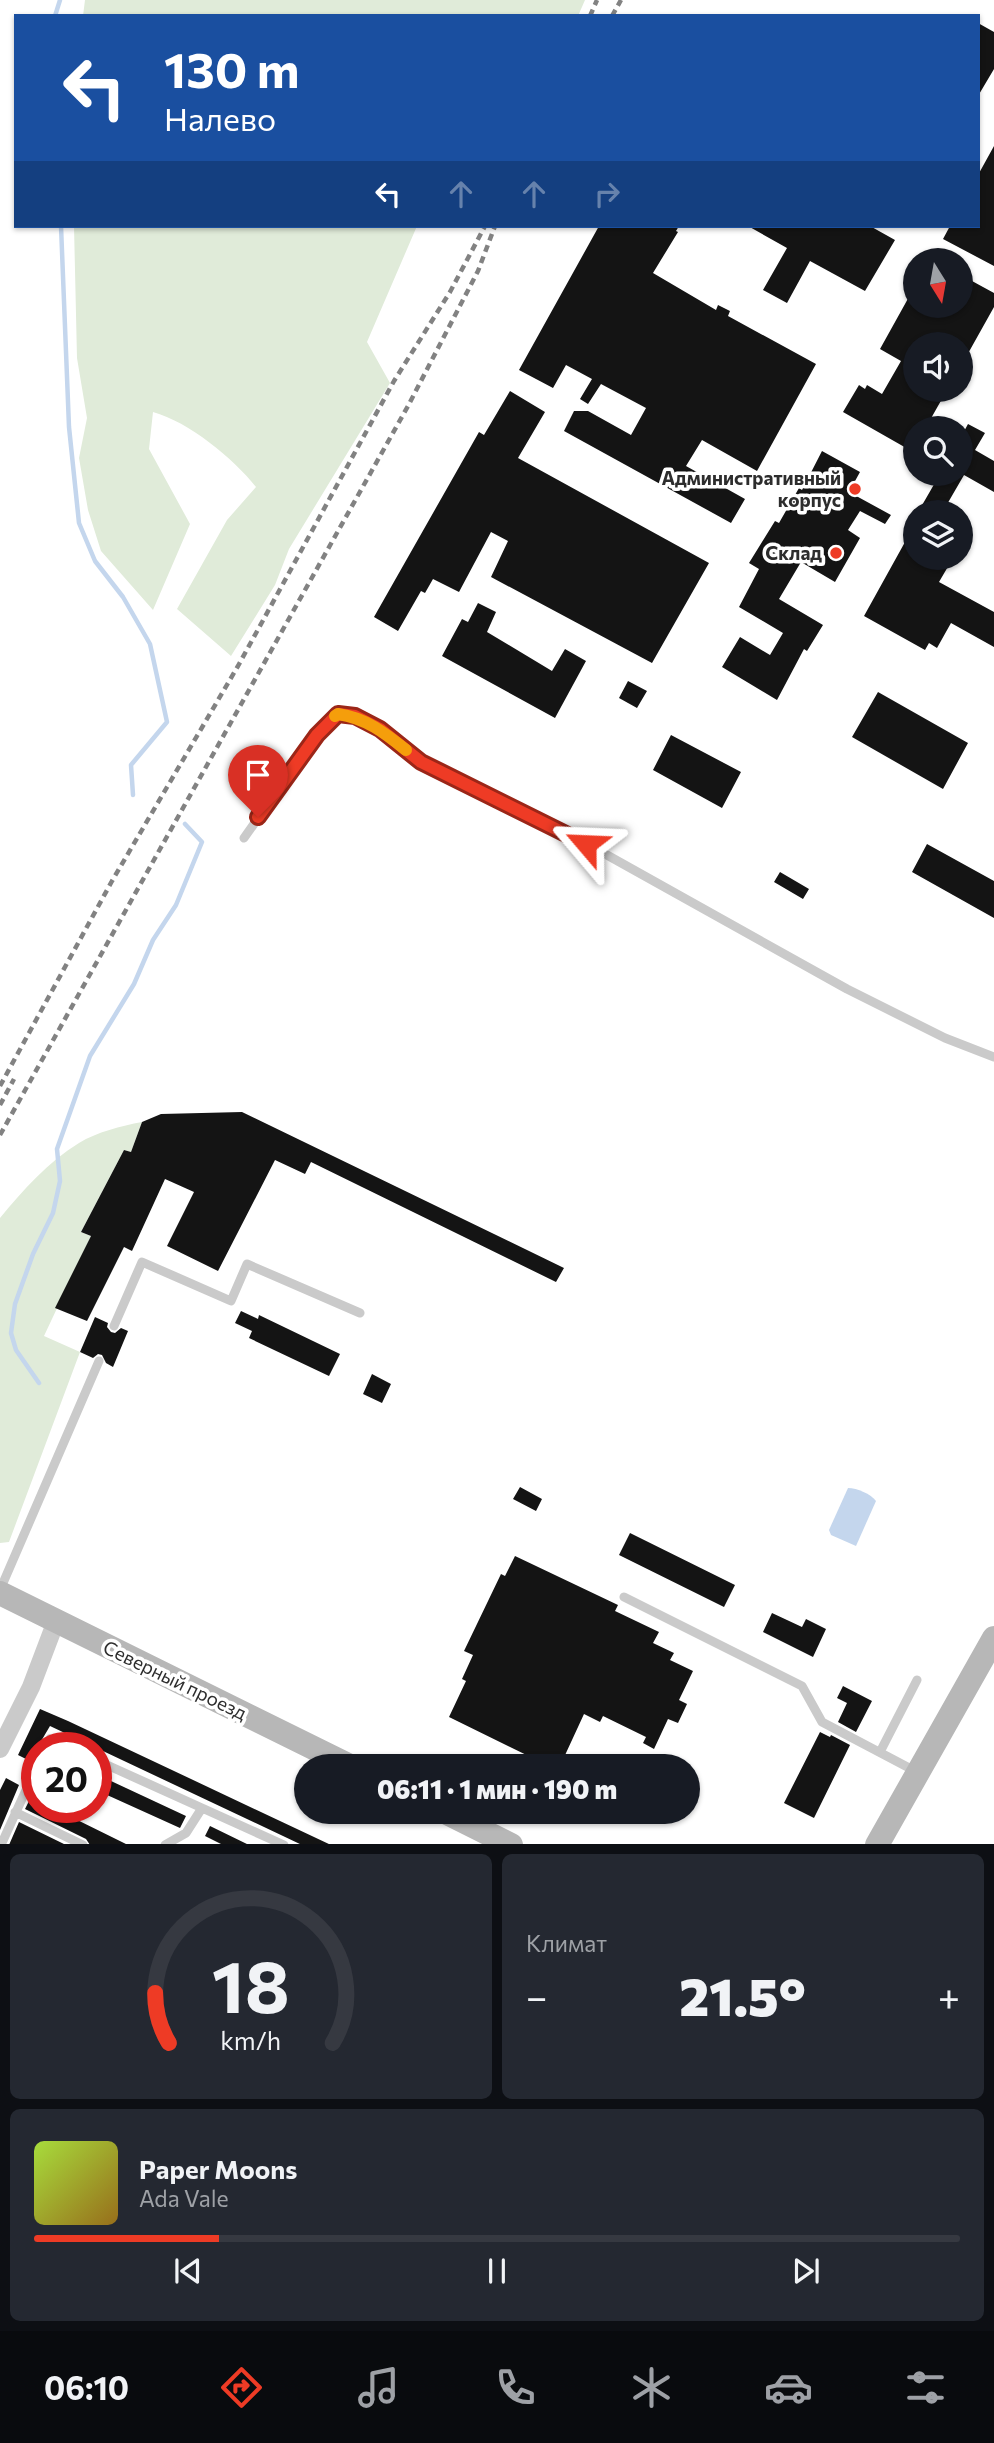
<!DOCTYPE html>
<html lang="ru">
<meta charset="utf-8">
<style>
:root{--surface:#171b24;--page:#242831;--text:#f1f3f6;--muted:#9ea1a6;--line:#363941;--accent:#ee3b25}
body{margin:0;font-family:Commissioner,sans-serif;background:var(--page);color:var(--text);height:100vh;display:flex;flex-direction:column;font-size:26px;white-space:nowrap}
*{box-sizing:border-box;margin:0}
p{font-size:23px;color:var(--muted)}
.icon{flex:none;width:38px;height:38px;fill:none;stroke:currentColor;stroke-width:2;stroke-linecap:round;stroke-linejoin:round}
.map{position:relative;height:1844px;overflow:hidden}
.details{display:flex;flex-direction:column;gap:10px;padding:10px;background:#0d0f14;flex:1}
.details>*{flex:none}
.guide{position:absolute;left:14px;top:14px;width:966px;height:214px;border-radius:0px;box-shadow:0 2px 5px #0004;background:#1a4fa0;color:#fff;overflow:hidden}
.needle{width:46px;rotate:169deg}
.controls{position:absolute;left:903px;top:248px;display:grid;gap:14px}
.controls a{display:grid;place-items:center;width:70px;height:70px;border-radius:50%;background:var(--surface);box-shadow:0 2px 5px #0004;font-size:35px}
.speed{position:absolute;left:21px;top:1732px;display:flex;gap:14px;font-size:35px;font-weight:700;text-align:center}
.speed>*{display:grid;place-content:center;width:91px;height:91px;border-radius:50%;background:var(--surface);box-shadow:0 2px 5px #0004;line-height:1}
.speed .limit{border:10px solid #d22;background:#fff;color:#111}
.pin{position:absolute;display:grid;place-items:center;width:60px;height:60px;color:#fff;margin:-72px -30px;border-radius:50% 50% 50% 0;rotate:-45deg;box-shadow:0 0 7px #0007}
.pin .icon{rotate:45deg}
.me{position:absolute;width:77px;margin:-38px;rotate:296deg;stroke-linejoin:round;filter:drop-shadow(0 0 5px #0008)}
.turn{display:flex;align-items:center;gap:24px;height:147px;padding:0 35px;font-size:32px}
.turn .icon{width:91px;height:91px;stroke-width:2.5}
.turn b{display:block;font-size:49px;line-height:60px}
.lanes{display:flex;align-items:center;height:66px;padding:0 35px;background:#0003;justify-content:center;gap:35px;direction:ltr}
.lanes .off{opacity:.35}
.big{font-size:52px;font-weight:800;line-height:1.1}
.details .card{flex:1;display:flex;flex-direction:column;justify-content:center;gap:10px;min-width:0;padding:0 24px;border-radius:10px;background:var(--page)}
.details .dial{align-items:center;gap:0}
.dial svg{height:182px;overflow:visible;fill:none;stroke:var(--line);stroke-width:7;stroke-linecap:round;text-anchor:middle}
.dial text{fill:var(--text);stroke:none}
.song{display:flex;align-items:center;gap:21px}
.cover{width:84px;height:84px;border-radius:10px;background:linear-gradient(135deg,hsl(80 70% 55%),hsl(40 70% 35%))}
.played{height:7px;border-radius:4px;background:linear-gradient(90deg,var(--accent) 20%,var(--line) 20%)}
.keys{display:flex;justify-content:space-around;direction:ltr}
.heat{display:flex;justify-content:space-between;align-items:center;font-size:38px;direction:ltr}
.details .tiles{flex:1;display:grid;gap:10px;grid-template-columns:1fr 1fr}
.card:last-child{grid-column:span 2}
.trip{position:absolute;left:294px;top:1754px;width:406px;height:70px;border-radius:35px;background:var(--surface);box-shadow:0 2px 5px #0004;font-weight:800;line-height:70px;text-align:center}
.tab-bar{display:flex;height:112px;justify-content:space-around;align-items:center;background:#090b0e;color:var(--muted)}
.tab-bar .icon{width:49px;height:49px}
.tab-bar .selected{color:var(--accent)}
.tab-bar b{font-size:32px;color:var(--text)}
.map>svg:first-child{display:block}
</style>
<div class="map">
<svg width="994" height="1845" viewBox="0 0 994 1845">
<rect width="100%" height="100%" fill="#fff"/>
<path fill="#e0ebd9" d="M85 0H585L578 16H83Z
M74 226H417L367 342 390 383 289 549 275 585 231 656 177 609 227 520 256 487C233 458 189 422 153 412L149 449 190 524 153 610 101 551 88 510 79 458 87 418 77 358Z
M142 1122 131 1152 124 1150 81 1232 91 1236 44 1336 80 1352 9 1542 0 1543V1218C23 1190 48 1162 79 1143 97 1132 121 1126 142 1122Z"/>
<path fill="#c4d6ed" d="M848 1488C857 1488 871 1494 876 1501L856 1546 831 1535 829 1530Z"/>
<g fill="none" stroke-linecap="round" stroke-linejoin="round">
<path stroke="#c4d6ed" stroke-width="4.5" d="M55 16 60 0
M61 226 69 427 79 523 95 561 123 597 150 644 167 722 131 765 133 795
M39 1383 16 1350 11 1333 15 1304 33 1254 53 1213 60 1181 57 1149 90 1056 134 984 153 940 176 905 202 842 185 824"/>
</g>
<path fill="#141414" d="M978 23 994 32V69L978 96Z
M994 146V266L943 239 950 226H978V175Z
M599 226H679L676 231 678 232 653 273 716 310 718 305 730 311 728 316 816 364 757 471 702 440 686 466 745 499 731 523 564 431 574 411H588L631 435 646 408 601 384 588 404 580 399 592 379 566 365 553 388 519 370Z
M748 226H870L895 240 865 291 810 261 787 303 763 290 787 248Z
M961 275 994 293V307L961 366V345H915V390H947L925 429H915V453L843 412 859 385 865 389 867 385 882 394 901 361 880 349 915 286V306H961Z
M510 391 545 412 518 458 709 563 652 663 491 577 508 541 491 532 459 592 433 579 425 593 421 591 398 631 374 617 479 432 484 435Z
M968 424 985 433 975 450 994 461V492L964 475 942 513H931L921 507 940 474H963L961 473V437Z
M822 451 860 472 849 492 891 515 885 524 860 511 848 530 860 538 835 582 801 562 779 599 823 625 807 651 804 649 777 700 722 667 740 637 770 655 783 633 739 607 759 569 749 563 775 521 779 523 799 488 802 490Z
M915 524V558H953L939 582 994 612V647L951 623 937 648 929 643 925 650 864 616Z
M478 603 496 612 487 632 552 671 565 649 586 661 555 718 442 656 462 619 468 622Z
M628 681 647 691 637 708 619 698Z
M878 692 968 743 943 789 852 737Z
M671 735 741 772 722 808 653 770Z
M927 844 994 881V918L912 872Z
M780 872 809 889 803 899 774 882Z
M242 1112 564 1268 556 1282 311 1162 305 1174 275 1160 218 1271 167 1246 194 1192 165 1179 132 1251 124 1247 87 1321 55 1308 91 1236 81 1232 124 1150 131 1152 142 1122 161 1114Z
M241 1311 258 1319 259 1315 340 1354 329 1376 249 1338 252 1331 235 1323Z
M95 1317 108 1323 107 1327 111 1332 115 1333 121 1328 128 1331 113 1367 106 1363 102 1355 98 1354 93 1358 80 1352Z
M372 1374 391 1384 382 1403 363 1394Z
M520 1487 542 1499 536 1511 513 1499Z
M630 1533 735 1585 724 1607 619 1555Z
M515 1556 618 1605 615 1611 659 1632 653 1643 674 1653 670 1660 693 1671 679 1700 687 1704 678 1723 668 1719 654 1749 643 1743 646 1737 603 1716 600 1722 584 1714 560 1766H549L449 1717 466 1681 462 1679 473 1655 464 1651 501 1574 505 1576Z
M772 1613 802 1627 806 1619 826 1629 813 1657 763 1632Z
M843 1686 872 1701 856 1732 838 1722 847 1703 837 1698Z
M40 1709 68 1721 331 1845H302L50 1726 37 1748V1754L32 1762 18 1755Z
M820 1732 830 1737 831 1735 850 1745 814 1818 784 1803Z
M96 1774 186 1816 180 1828 96 1790Z
M6 1778 19 1785 0 1830V1790Z
M31 1797 37 1800V1808H53L128 1845H90L86 1839 25 1809Z
M19 1822 66 1845H9Z
M210 1826 249 1845H223L205 1836Z"/>
<g fill="none" stroke-linecap="round" stroke-linejoin="round">
<path stroke="#cacaca" stroke-width="9" d="M244 838 317 735 338 714 355 716 380 729 421 762 607 855 847 989 945 1038 994 1057
M114 1326 142 1262 231 1301 247 1264 360 1313
M0 1590 99 1361
M624 1597 802 1686 822 1722 915 1771
M45 1748 50 1739 70 1748
M880 1752 917 1680
M96 1760 202 1808 186 1833 165 1845
M202 1808 284 1845
M15 1812 83 1845
M1 1845 37 1766"/>
<path stroke="#cacaca" stroke-width="18" d="M0 1749 31 1687 56 1621"/>
<path stroke="#b7b7b7" stroke-width="24" d="M0 1593 350 1766
M443 1811 511 1845
M877 1845 994 1638"/>
<path stroke="#828282" stroke-width="4.5" stroke-dasharray="7 5" stroke-linecap="butt" d="M590 16 597 0
M612 16 621 0
M0 1086 112 881 238 666 394 381 450 292 485 226
M0 1105 14 1079
M0 1135 408 406 478 271 495 226"/>
</g>
<g fill="none" stroke-linecap="round" stroke-linejoin="round">
<defs>
<path id="route" d="M258 817 317 735 338 714 355 716 380 729 421 762 586 844"/>
</defs>
<use href="#route" stroke="#9b2618" stroke-width="18"/>
<use href="#route" stroke="#ee3b25" stroke-width="12"/>
<path stroke="#f59e0b" stroke-width="12" d="M335 716 338 714C366 718 385 733 406 750"/>
</g>
<g fill="#ee3b25" stroke="#fff" stroke-width="2.5">
<circle cx="855" cy="489" r="7"/>
<circle cx="836" cy="553" r="7"/>
</g>
<g text-anchor="middle" stroke-width="7" stroke-linejoin="round" paint-order="stroke">
<g font-size="19" font-weight="bold" fill="#2d2d2d" stroke="#fff" text-anchor="end">
<text x="841" y="485">Административный<tspan x="841" dy="22">корпус</tspan></text>
<text x="822" y="560">Склад</text>
</g>
<g font-size="19" fill="#2d2d2d" stroke="#fff">
<text transform="translate(175 1680) rotate(26)" y="7">Северный проезд</text>
</g>
</g>
</svg>
<div class="controls">
<a><svg class="needle" viewBox="-14 -14 28 28"><path d="M0-13l5 13h-10z" fill="#e53935"/><path d="M0 13l5-13h-10z" fill="#9ea1a6"/></svg></a>
<a><svg class="icon" aria-label="sound" viewBox="0 0 24 24"><path d="M4 9h4l5-4v14l-5-4H4zM17 9q2 3 0 6"/></svg></a>
<a><svg class="icon" aria-label="search" viewBox="0 0 24 24"><circle cx="10" cy="10" r="6"/><path d="M15 15l6 6"/></svg></a>
<a><svg class="icon" aria-label="layers" viewBox="0 0 24 24"><path d="M12 4l9 5-9 5-9-5zM3 14l9 5 9-5"/></svg></a>
</div>
<div class="speed"><div class="limit">20</div></div>
<div class="pin" style="left:258px;top:817px;background:#d93025"><svg class="icon" aria-label="arrive" viewBox="0 0 24 24"><path d="M6 21V4h12l-3 4 3 4H6"/></svg></div>
<svg class="me" style="left:586px;top:844px" viewBox="-20 -20 40 40"><path d="M0-17L14 15 0 8-14 15z" fill="#ee3b25" stroke="#fff" stroke-width="4"/></svg>
<div class="trip">06:11 · 1 мин · 190 m</div>
<div class="guide">
<div class="turn"><svg class="icon" aria-label="left" viewBox="0 0 24 24"><path d="M17 20v-9H6M10 6l-5 5 5 5"/></svg><div><b>130 m</b>Налево</div></div>
<div class="lanes"><svg class="icon" aria-label="left" viewBox="0 0 24 24"><path d="M17 20v-9H6M10 6l-5 5 5 5"/></svg><svg class="icon off" aria-label="ahead" viewBox="0 0 24 24"><path d="M12 20V5M6 11l6-6 6 6"/></svg><svg class="icon off" aria-label="ahead" viewBox="0 0 24 24"><path d="M12 20V5M6 11l6-6 6 6"/></svg><svg class="icon off" aria-label="right" viewBox="0 0 24 24"><path d="M7 20v-9h11M14 6l5 5-5 5"/></svg></div>
</div>
</div>
<section class="details">
<div class="tiles">
<div class="card dial"><svg viewBox="0 0 100 80">
<path d="M14 69A42 42 0 1 1 86 69"/>
<path d="M14 69A42 42 0 0 1 8 47" stroke="#ee3b25"/>
<text x="50" y="56" font-size="32" font-weight="700">18</text>
<text x="50" y="72" font-size="11">km/h</text>
</svg></div>
<div class="card"><p>Климат</p>
<div class="heat"><a>−</a><b class="big">21.5°</b><a>+</a></div>
</div>
<div class="card">
<div class="song"><i class="cover"></i><div><b>Paper Moons</b><p>Ada Vale</p></div></div>
<div class="played"></div>
<div class="keys"><svg class="icon" aria-label="previous" viewBox="0 0 24 24"><path d="M18 5L8 12l10 7zM5 5v14"/></svg><svg class="icon" aria-label="pause" viewBox="0 0 24 24"><path d="M8 5v14M16 5v14"/></svg><svg class="icon" aria-label="next" viewBox="0 0 24 24"><path d="M6 5l10 7-10 7zM19 5v14"/></svg></div>
</div>
</div>
</section>
<nav class="tab-bar">
<b>06:10</b>
<svg class="icon selected" aria-label="directions" viewBox="0 0 24 24"><path d="M12 3l9 9-9 9-9-9zM9 14v-3h6M13 9l2 2-2 2"/></svg>
<svg class="icon" aria-label="music" viewBox="0 0 24 24"><path d="M9 18V5l10-2v13"/><circle cx="6" cy="18" r="3"/><circle cx="16" cy="16" r="3"/></svg>
<svg class="icon" aria-label="phone" viewBox="0 0 24 24"><path d="M5 4h4l2 5-3 2q2 4 5 5l2-3 5 2v4C11 20 4 13 5 4z"/></svg>
<svg class="icon" aria-label="climate" viewBox="0 0 24 24"><path d="M12 3v18M4 7l16 10M4 17L20 7"/></svg>
<svg class="icon" aria-label="car" viewBox="0 0 24 24"><path d="M5 17H2v-5l4-1 3-4h7l3 4 3 1v5h-3M9 17h6M6 11h13"/><circle cx="7" cy="17" r="2"/><circle cx="17" cy="17" r="2"/></svg>
<svg class="icon" aria-label="filters" viewBox="0 0 24 24"><path d="M4 7h16M4 17h16"/><circle cx="9" cy="7" r="2"/><circle cx="15" cy="17" r="2"/></svg>
</nav>
